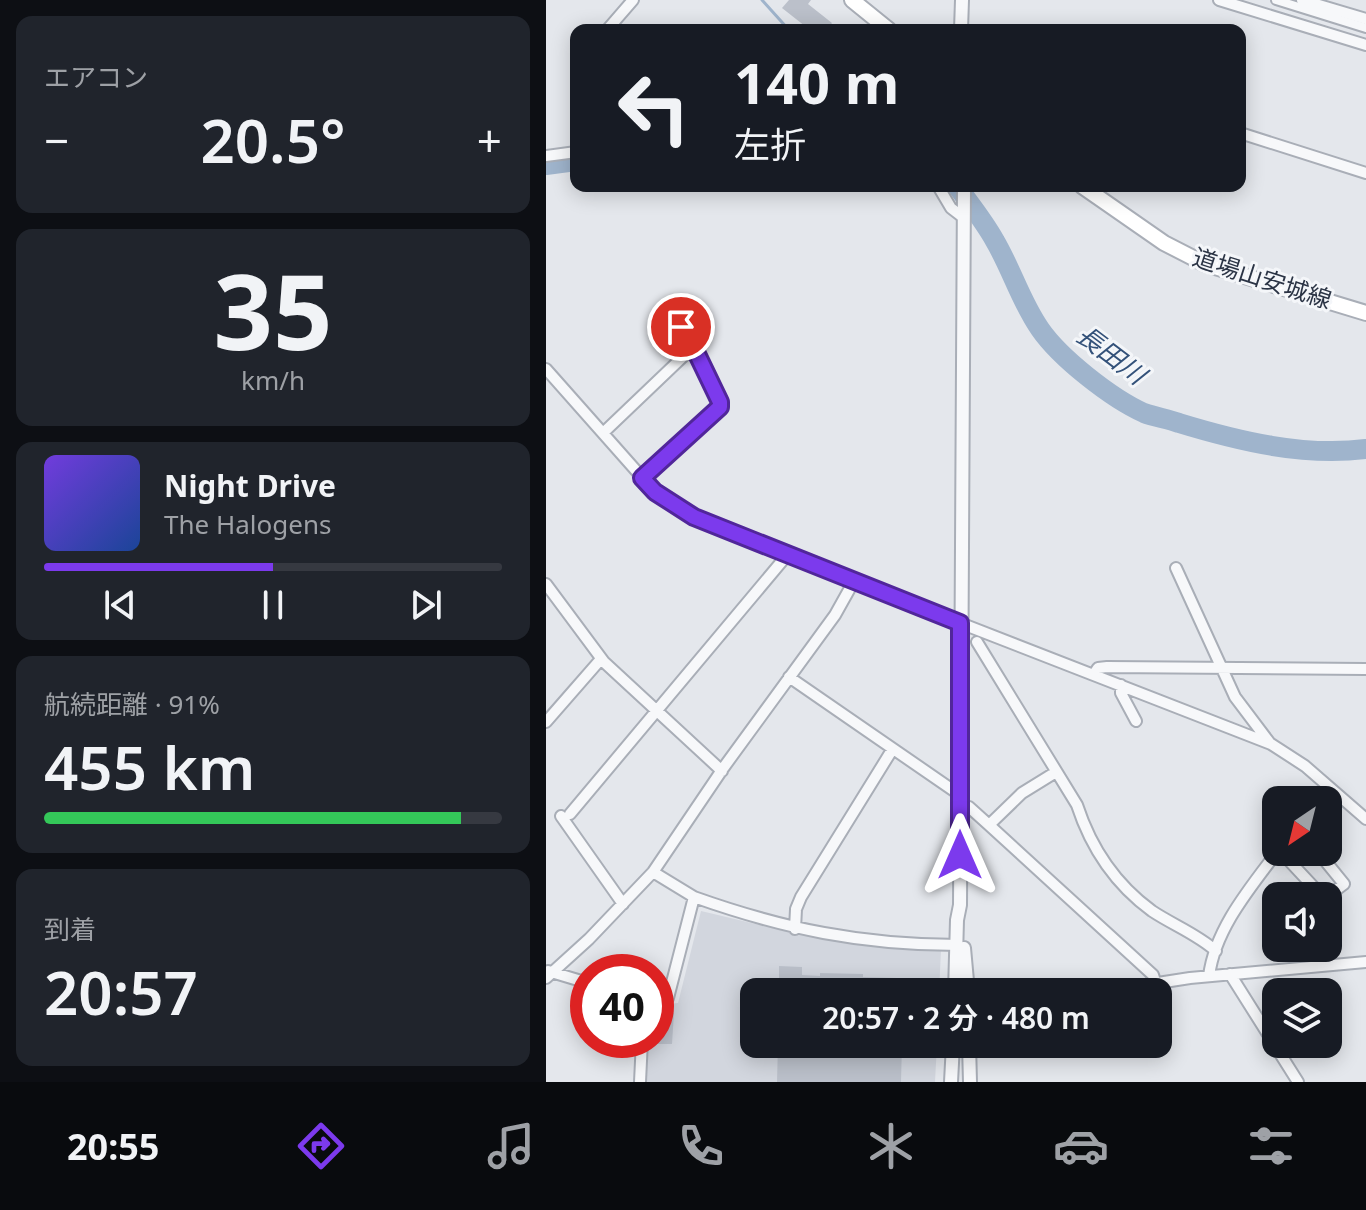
<!DOCTYPE html>
<html lang="ja">
<meta charset="utf-8">
<style>
:root{--surface:#171b24;--page:#20242c;--text:#f1f3f6;--muted:#9ea1a6;--line:#363941;--accent:#7c3aed}
body{margin:0;font-family:"Noto Sans","Noto Sans JP",sans-serif;background:var(--page);color:var(--text);height:100vh;display:flex;flex-direction:column;font-size:30px;white-space:nowrap}
*{box-sizing:border-box;margin:0}
p{font-size:26px;color:var(--muted)}
.icon{flex:none;width:44px;height:44px;fill:none;stroke:currentColor;stroke-width:2;stroke-linecap:round;stroke-linejoin:round}
.map{position:relative;flex:1;overflow:hidden}
.drawer{display:flex;flex-direction:column;gap:16px;padding:16px;background:#0d0f14;width:546px}
.drawer>*{flex:none}
.banner{position:absolute;left:24px;top:24px;width:676px;height:168px;border-radius:16px;box-shadow:0 4px 20px #0003;background:#171b24;color:var(--text);overflow:hidden}
.needle{width:52px;rotate:215deg}
.controls{position:absolute;left:716px;top:786px;display:grid;gap:16px}
.controls a{display:grid;place-items:center;width:80px;height:80px;border-radius:16px;background:var(--surface);box-shadow:0 4px 20px #0003;font-size:40px}
.speed{position:absolute;left:24px;top:954px;display:flex;gap:16px;font-size:40px;font-weight:700;text-align:center}
.speed>*{display:grid;place-content:center;width:104px;height:104px;border-radius:50%;background:var(--surface);box-shadow:0 4px 20px #0003;line-height:1}
.speed .limit{border:12px solid #d22;background:#fff;color:#111}
.pin{position:absolute;display:grid;place-items:center;width:68px;height:68px;color:#fff;margin:-34px;border:4px solid #fff;border-radius:50%;box-shadow:0 2px 8px #0007}
.me{position:absolute;width:88px;margin:-44px;rotate:0deg;stroke-linejoin:round;filter:drop-shadow(0 0 6px #0008)}
.turn{display:flex;align-items:center;gap:28px;height:168px;padding:0 32px;font-size:36px}
.turn .icon{width:104px;height:104px;stroke-width:2.5}
.turn b{display:block;font-size:56px;line-height:68px}
.big{font-size:60px;font-weight:600;line-height:1.1}
.drawer .card{flex:1;display:flex;flex-direction:column;justify-content:center;gap:12px;min-width:0;padding:0 28px;border-radius:16px;background:var(--page)}
.drawer .dial{align-items:center;gap:0}
.dial b{font-size:104px;line-height:1}
.song{display:flex;align-items:center;gap:24px}
.cover{width:96px;height:96px;border-radius:12px;background:linear-gradient(135deg,hsl(260 70% 55%),hsl(220 70% 35%))}
.played{height:8px;border-radius:4px;background:linear-gradient(90deg,var(--accent) 50%,var(--line) 50%)}
.keys{display:flex;justify-content:space-around;direction:ltr}
.heat{display:flex;justify-content:space-between;align-items:center;font-size:44px;direction:ltr}
.charge{height:12px;border-radius:6px;background:linear-gradient(90deg,#34c759 91%,var(--line) 0)}
.trip{position:absolute;left:194px;top:978px;width:432px;height:80px;border-radius:16px;background:var(--surface);box-shadow:0 4px 20px #0003;font-weight:600;line-height:80px;text-align:center}
.tab-bar{display:flex;height:128px;justify-content:space-around;align-items:center;background:#090b0e;color:var(--muted)}
.tab-bar .icon{width:56px;height:56px}
.tab-bar .on{color:var(--accent)}
.tab-bar b{font-size:36px;color:var(--text)}
main{display:flex;flex:1;min-height:0}
.map>svg:first-child{display:block}
</style>
<main>
<section class="drawer">
<div class="card"><p>エアコン</p>
<div class="heat"><a>−</a><b class="big">20.5°</b><a>+</a></div>
</div>
<div class="card dial"><b>35</b><p>km/h</p></div>
<div class="card">
<div class="song"><i class="cover"></i><div><b>Night Drive</b><p>The Halogens</p></div></div>
<div class="played"></div>
<div class="keys"><svg class="icon" aria-label="previous" viewBox="0 0 24 24"><path d="M18 5L8 12l10 7zM5 5v14"/></svg><svg class="icon" aria-label="pause" viewBox="0 0 24 24"><path d="M8 5v14M16 5v14"/></svg><svg class="icon" aria-label="next" viewBox="0 0 24 24"><path d="M6 5l10 7-10 7zM19 5v14"/></svg></div>
</div>
<div class="card"><p>航続距離 · 91%</p><b class="big">455 km</b><div class="charge"></div></div>
<div class="card"><p>到着</p><b class="big">20:57</b></div>
</section>
<div class="map">
<svg width="820" height="1082" viewBox="0 0 820 1082">
<rect width="100%" height="100%" fill="#e4e7ec"/>
<path fill="#d2d6de" d="M155 911 251 934 362 950H395L393 992H208V1044H391L389 1082H100V1040H110V1005L132 1003Z"/>
<g fill="none" stroke-linecap="round" stroke-linejoin="round">
<path stroke="#9fb4cc" stroke-width="3" d="M216 0 243 30"/>
<path stroke="#9fb4cc" stroke-width="20" d="M0 165 30 161
M411 186C424 204 438 221 449 241 466 270 475 302 494 329 514 358 565 398 598 413 609 417 622 419 633 423 692 441 758 457 820 449"/>
</g>
<path fill="#bbc0ca" d="M243 0H265L262 4 286 23 281 30H264L236 8Z
M233 966 256 967V975L274 976V973L317 974V977L351 978V992H233Z
M110 1012 128 1013 126 1044H110Z
M232 1044H356L355 1082H231Z"/>
<g fill="none" stroke-linecap="round" stroke-linejoin="round">
<defs>
<path id="pedestrian" d="M730 0 820 28"/>
<path id="minor" d="M673 0 820 45
M756 0 820 19
M61 30 87 0
M694 133 820 173
M0 156 30 152
M392 186 405 208 418 218
M0 369 109 492 148 517 242 554 24 814
M57 433 145 349
M96 478 174 407V402L150 352 144 347 126 307
M630 568 689 697 723 742
M0 584 58 662 176 771
M414 623 725 744 759 766 820 819
M431 642 531 805C545 848 569 884 606 911 627 925 651 934 670 951
M548 674 552 668 561 667 820 669
M243 677 414 795
M575 685V693L590 721
M0 722 55 659
M414 805 423 807 443 825 607 975 610 984
M15 816 77 904
M443 825 476 793 510 772
M735 852 776 896
M772 852 798 884 782 896
M107 872 148 897 122 998 110 999
M148 897C238 929 316 945 412 945
M249 929 250 909 255 897 346 750
M2 971 42 983
M684 974 752 1082
M663 976C669 929 704 888 731 852
M0 978 43 939 107 872 178 767 289 615 308 581
M554 992 644 978 820 962
M94 1082 96 1040"/>
<path id="tertiary" d="M415 30 416 0
M242 554 414 623
M418 948 422 992
M409 992 411 920 414 905 418 186
M423 1044 424 1082
M405 1082 407 1044"/>
<path id="secondary" d="M306 0 343 30
M536 186 618 243 659 264 820 313"/>
</defs>
<use href="#pedestrian" stroke="#a9aeb7" stroke-width="12"/>
<use href="#minor" stroke="#a9aeb7" stroke-width="14"/>
<use href="#tertiary" stroke="#a9aeb7" stroke-width="16"/>
<use href="#secondary" stroke="#a9aeb7" stroke-width="18"/>
<use href="#pedestrian" stroke="#f7f8fa" stroke-width="8"/>
<use href="#minor" stroke="#f7f8fa" stroke-width="10"/>
<use href="#tertiary" stroke="#f7f8fa" stroke-width="12"/>
<use href="#secondary" stroke="#fff" stroke-width="14"/>
</g>
<g fill="none" stroke-linecap="round" stroke-linejoin="round">
<defs>
<path id="route" d="M135 327 144 347 150 352 174 402V407L96 478 109 492 148 517 414 623V855"/>
</defs>
<use href="#route" stroke="#51269a" stroke-width="20"/>
<use href="#route" stroke="#7c3aed" stroke-width="14"/>
</g>
<g text-anchor="middle" stroke-width="6" stroke-linejoin="round" paint-order="stroke">
<g font-size="24" fill="#2b3445" stroke="#f4f6f9">
<text transform="translate(716 279) rotate(18)" y="8">道場山安城線</text>
</g>
<g font-size="26" font-style="italic" fill="#34527a" stroke="#f4f6f9">
<text transform="translate(565 355) rotate(37)" y="9">長田川</text>
</g>
</g>
</svg>
<div class="controls">
<a><svg class="needle" viewBox="-14 -14 28 28"><path d="M0-13l5 13h-10z" fill="#e53935"/><path d="M0 13l5-13h-10z" fill="#9ea1a6"/></svg></a>
<a><svg class="icon" aria-label="sound" viewBox="0 0 24 24"><path d="M4 9h4l5-4v14l-5-4H4zM17 9q2 3 0 6"/></svg></a>
<a><svg class="icon" aria-label="layers" viewBox="0 0 24 24"><path d="M12 4l9 5-9 5-9-5zM3 14l9 5 9-5"/></svg></a>
</div>
<div class="speed"><div class="limit">40</div></div>
<div class="pin" style="left:135px;top:327px;background:#d93025"><svg class="icon" aria-label="arrive" viewBox="0 0 24 24"><path d="M6 21V4h12l-3 4 3 4H6"/></svg></div>
<svg class="me" style="left:414px;top:855px" viewBox="-20 -20 40 40"><path d="M0-17L14 15 0 8-14 15z" fill="#7c3aed" stroke="#fff" stroke-width="4"/></svg>
<div class="trip">20:57 · 2 分 · 480 m</div>
<div class="banner">
<div class="turn"><svg class="icon" aria-label="left" viewBox="0 0 24 24"><path d="M17 20v-9H6M10 6l-5 5 5 5"/></svg><div><b>140 m</b>左折</div></div>
</div>
</div>
</main>
<nav class="tab-bar">
<b>20:55</b>
<svg class="icon on" aria-label="directions" viewBox="0 0 24 24"><path d="M12 3l9 9-9 9-9-9zM9 14v-3h6M13 9l2 2-2 2"/></svg>
<svg class="icon" aria-label="music" viewBox="0 0 24 24"><path d="M9 18V5l10-2v13"/><circle cx="6" cy="18" r="3"/><circle cx="16" cy="16" r="3"/></svg>
<svg class="icon" aria-label="phone" viewBox="0 0 24 24"><path d="M5 4h4l2 5-3 2q2 4 5 5l2-3 5 2v4C11 20 4 13 5 4z"/></svg>
<svg class="icon" aria-label="climate" viewBox="0 0 24 24"><path d="M12 3v18M4 7l16 10M4 17L20 7"/></svg>
<svg class="icon" aria-label="car" viewBox="0 0 24 24"><path d="M5 17H2v-5l4-1 3-4h7l3 4 3 1v5h-3M9 17h6M6 11h13"/><circle cx="7" cy="17" r="2"/><circle cx="17" cy="17" r="2"/></svg>
<svg class="icon" aria-label="filters" viewBox="0 0 24 24"><path d="M4 7h16M4 17h16"/><circle cx="9" cy="7" r="2"/><circle cx="15" cy="17" r="2"/></svg>
</nav>
